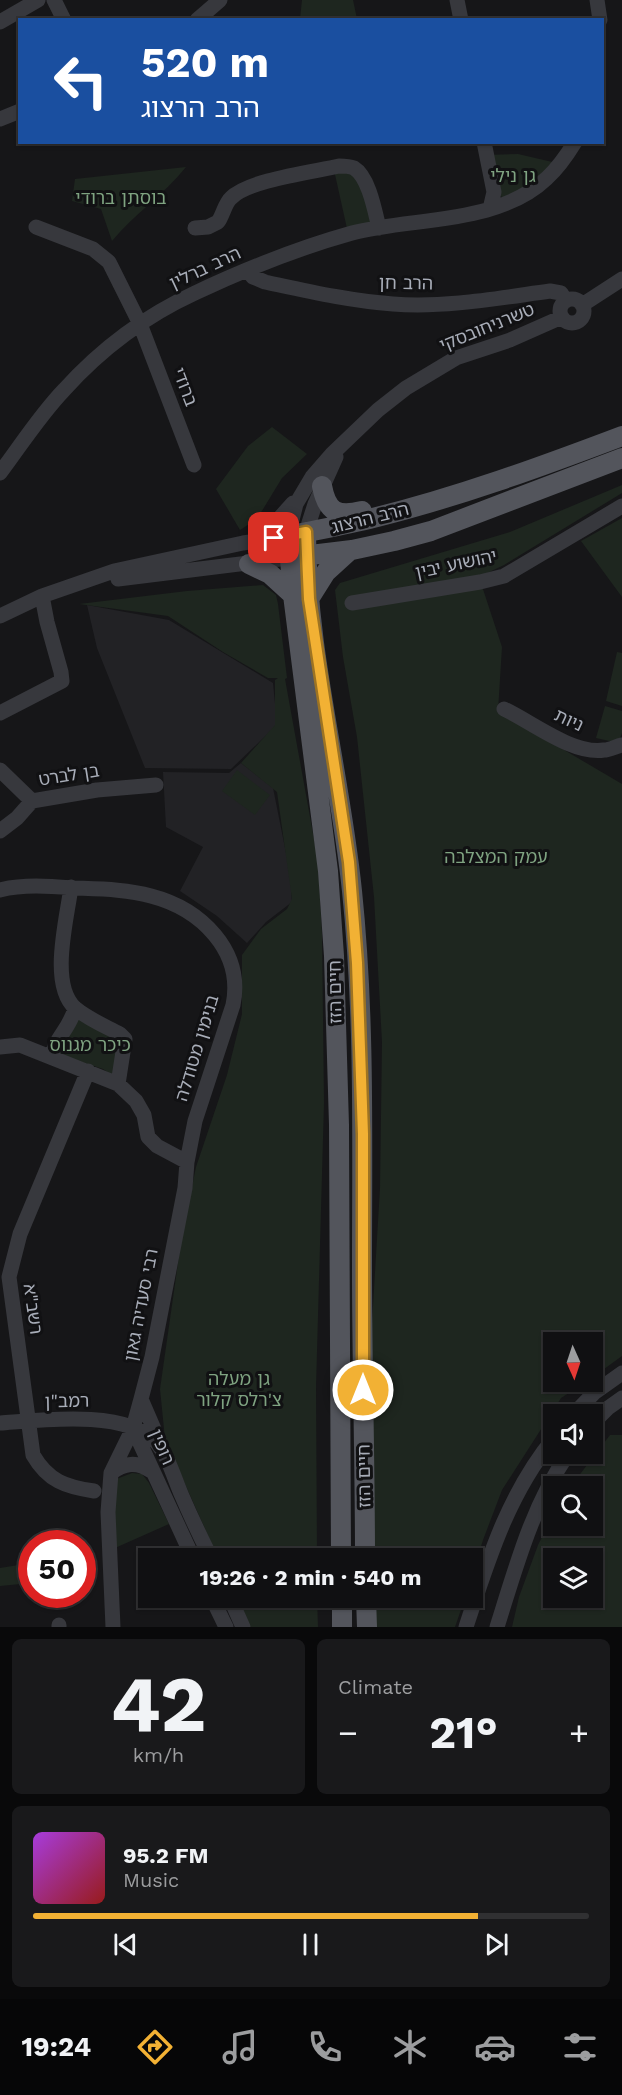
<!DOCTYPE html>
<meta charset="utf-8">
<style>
:root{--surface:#101012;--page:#19191b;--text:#f1f3f6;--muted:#9c9d9f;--line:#303032;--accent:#f2b134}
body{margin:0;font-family:"Work Sans","Noto Sans Hebrew",sans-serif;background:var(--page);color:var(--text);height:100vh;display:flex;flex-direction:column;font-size:22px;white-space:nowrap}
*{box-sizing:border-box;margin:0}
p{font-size:20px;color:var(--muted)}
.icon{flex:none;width:33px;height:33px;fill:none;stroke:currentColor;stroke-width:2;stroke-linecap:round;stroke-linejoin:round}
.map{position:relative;height:1627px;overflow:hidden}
.details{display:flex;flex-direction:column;gap:12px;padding:12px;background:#09090a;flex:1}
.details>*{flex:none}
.top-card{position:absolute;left:18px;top:18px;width:586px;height:126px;border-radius:0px;box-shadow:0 2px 4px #0004,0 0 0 2px var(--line);background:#1a4fa0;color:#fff;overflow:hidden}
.needle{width:39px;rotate:177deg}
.fabs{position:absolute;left:543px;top:1332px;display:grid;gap:12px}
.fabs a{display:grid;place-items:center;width:60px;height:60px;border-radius:0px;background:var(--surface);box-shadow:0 2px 4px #0004,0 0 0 2px var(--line);font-size:30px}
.speed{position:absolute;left:18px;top:1530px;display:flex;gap:12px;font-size:30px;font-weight:700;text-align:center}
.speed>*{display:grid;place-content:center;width:78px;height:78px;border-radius:50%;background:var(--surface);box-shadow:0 2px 4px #0004,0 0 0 2px var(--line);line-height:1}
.speed .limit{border:9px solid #d22;background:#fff;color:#111}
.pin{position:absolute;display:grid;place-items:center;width:51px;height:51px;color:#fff;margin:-26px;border-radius:12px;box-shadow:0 3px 9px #0006}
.me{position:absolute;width:66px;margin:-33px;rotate:0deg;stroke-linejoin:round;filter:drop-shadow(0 0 4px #0008)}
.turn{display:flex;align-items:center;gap:21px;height:126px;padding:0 24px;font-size:27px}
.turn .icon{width:78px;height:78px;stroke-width:2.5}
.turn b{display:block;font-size:42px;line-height:51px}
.big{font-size:45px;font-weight:700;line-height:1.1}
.details .widget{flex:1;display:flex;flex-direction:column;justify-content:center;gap:9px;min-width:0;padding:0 21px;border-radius:9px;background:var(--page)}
.details .dial{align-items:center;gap:0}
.dial b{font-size:78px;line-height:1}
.song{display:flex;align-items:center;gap:18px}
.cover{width:72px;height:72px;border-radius:9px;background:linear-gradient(135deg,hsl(280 70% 55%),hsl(0 70% 35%))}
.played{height:6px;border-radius:3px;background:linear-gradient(90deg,var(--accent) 80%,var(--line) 80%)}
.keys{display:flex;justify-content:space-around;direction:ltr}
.heat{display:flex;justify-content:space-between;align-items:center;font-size:33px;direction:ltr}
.details .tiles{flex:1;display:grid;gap:12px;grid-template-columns:1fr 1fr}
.widget:last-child{grid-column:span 2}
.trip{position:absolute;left:138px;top:1548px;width:345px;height:60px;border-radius:0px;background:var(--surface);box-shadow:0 2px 4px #0004,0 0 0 2px var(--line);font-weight:700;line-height:60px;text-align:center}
.menu{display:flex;height:96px;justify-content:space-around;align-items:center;background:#060607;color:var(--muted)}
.menu .icon{width:42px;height:42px}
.menu .current{color:var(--accent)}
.menu b{font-size:27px;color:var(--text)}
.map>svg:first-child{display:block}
</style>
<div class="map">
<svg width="622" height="1627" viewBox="0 0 622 1627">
<rect width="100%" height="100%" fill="#161618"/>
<path fill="#222225" d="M87 605 169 620 273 683 277 725 231 769 145 768 97 648Z
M241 763 273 788 290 873 292 902 266 922 247 943 217 916 180 891 203 847 166 827 163 772 229 773Z"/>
<path fill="#1e261f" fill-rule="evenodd" d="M302 0H353L357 19H300Z
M518 154 561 164 547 179 503 198 495 191 486 155Z
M186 167C164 195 134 214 112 241L101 209 72 201 75 179Z
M334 170H353L377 226 348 233Z
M272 427 307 454 282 478 257 519 240 530 216 489 248 446Z
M622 485V493L504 565 479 577 502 647 498 711 622 784V1356L593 1377 592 1342H554V1382H586L561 1398 502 1490 483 1540 473 1572 472 1558H369L365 1441 380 1188 382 1042 374 897 357 737 343 657 335 590 340 583 510 532Z
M622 518V597L581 541Z
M263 585 276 595 278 604 287 678 285 679 318 861 322 934 324 1103 316 1387 317 1558H218L165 1439 160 1389 182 1235 196 1167 227 1075 242 1014V955L261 929 287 909 292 899 277 792 241 763 275 725V680L278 678H268L223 652 168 616 79 604 187 591Z
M617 652 622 653V706L606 701Z
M605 706 622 711V733L618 743 596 738Z
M237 770 270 795 255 815 222 791Z
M78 1018 119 1040 116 1078 103 1069 57 1054C62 1040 75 1033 78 1018Z
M610 1435H622V1627H512L519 1597 538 1545 553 1516 554 1526H592V1486H571ZM554 1558H592V1598H554Z
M132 1473 142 1474 149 1483 169 1524 115 1548 114 1480Z
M31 1563V1583L0 1586V1568Z
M235 1598H317L318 1627H249Z
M372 1598H465L455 1627H374Z"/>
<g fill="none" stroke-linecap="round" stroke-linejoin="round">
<path stroke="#37383d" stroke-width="15" d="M54 0 64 20
M457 0 461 20
M597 0 600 20
M197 20 220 0
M0 22 38 0
M0 119 20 111
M484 142 494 192 490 209
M36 227 93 249 109 262 140 324 194 465
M195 228 208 227 218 222C223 215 225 203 231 198 248 180 313 172 339 166 344 166 349 166 354 168 369 177 375 212 379 228
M247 270 253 277 265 282C307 291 350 301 393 304 445 308 499 298 550 291L561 293 566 301
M560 311a12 12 0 1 1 24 0a12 12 0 1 1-24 0Z
M582 305 622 279
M0 473C21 445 40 415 64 390 101 349 145 316 195 293 246 269 298 248 352 233 414 217 498 225 547 178 558 168 567 155 575 142
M306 532 315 504 336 457
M255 540 276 522 293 503
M118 579 288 558
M352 603 480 582 504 576 622 506
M0 616 42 596 114 571 243 543 288 536 296 504 312 477 332 454 378 410 406 388 456 358 510 340 562 317
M504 709C532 722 573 755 604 750 610 750 616 746 622 745
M0 713 62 681 61 672 47 622 42 596
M0 770 32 801
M0 831 17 818 32 801 97 790 156 785
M71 887C67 919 49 984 75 1008 88 1019 105 1026 120 1034L125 1039 118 1084
M0 890C23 884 49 886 73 888 99 889 126 889 151 896 201 909 244 951 233 1005L195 1121 187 1162 185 1188 152 1357 141 1399 133 1428 111 1473 108 1512 113 1627
M0 1047 20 1045 118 1084 136 1101 144 1115 148 1137 157 1146 187 1162
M52 1057C55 1037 70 1029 75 1008
M88 1071 20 1234 9 1277 33 1455C48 1481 66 1487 94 1491
M141 1399 160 1443
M574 1414 594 1393 622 1373
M0 1423C41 1420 126 1409 156 1442 169 1457 174 1478 182 1496 191 1517 201 1538 211 1558
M592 1424 608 1408 622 1398
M133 1428 193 1558
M111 1473C124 1463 137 1461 151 1471
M212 1598 226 1627
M230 1598 243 1627
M59 1627V1625
M466 1627C488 1560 508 1494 554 1438
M497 1627C516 1567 532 1506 568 1454"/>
<path stroke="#53555c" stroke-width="20" d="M322 486C327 512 337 517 362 511
M306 532C306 653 340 772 352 891 365 1016 362 1143 362 1269 362 1365 365 1462 365 1558
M294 557 352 550 394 541 431 531 622 458
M249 564 270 574 293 595
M309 599 326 572 349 551
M341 1558 339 1125 334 956 328 871 293 595 288 536C316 530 345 525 373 518 458 497 540 467 622 436
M342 1598V1627
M366 1598 367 1627"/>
</g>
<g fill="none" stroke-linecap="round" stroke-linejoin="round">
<defs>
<path id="route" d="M274 538 306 532 309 599 349 862 357 963 363 1134V1390"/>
</defs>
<use href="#route" stroke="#9d7322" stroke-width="15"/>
<use href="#route" stroke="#f2b134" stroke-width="10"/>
</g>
<g text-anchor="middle" stroke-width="6" stroke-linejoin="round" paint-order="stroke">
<g font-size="18" fill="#7fa381" stroke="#111113">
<text x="513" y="182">גן נילי</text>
<text x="121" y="204">בוסתן ברודי</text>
<text x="496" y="863">עמק המצלבה</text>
<text x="90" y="1051">כיכר מגנוס</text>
<text x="239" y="1385">גן מעלה<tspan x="239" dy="21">צ'רלס קלור</tspan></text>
</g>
<g font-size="18" fill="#a8adb8" stroke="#111113">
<text transform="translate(205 268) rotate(-25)" y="6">הרב ברלין</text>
<text transform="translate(406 283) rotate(1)" y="6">הרב חן</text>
<text transform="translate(487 327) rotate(-22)" y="6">טשרניחובסקי</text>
<text transform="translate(185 387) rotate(69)" y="6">ברודי</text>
<text transform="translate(370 518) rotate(-14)" y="6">הרב הרצוג</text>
<text transform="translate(456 564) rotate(-12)" y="6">יהושוע יבין</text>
<text transform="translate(569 720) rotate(25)" y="6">ניות</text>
<text transform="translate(69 775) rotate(-9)" y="6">בן לברט</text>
<text transform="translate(335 992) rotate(-91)" y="6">חיים הזז</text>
<text transform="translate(197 1048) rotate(-73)" y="6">בנימין מטודלה</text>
<text transform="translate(141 1305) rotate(-79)" y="6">רבי סעדיה גאון</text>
<text transform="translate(33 1309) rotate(82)" y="6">רשב"א</text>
<text transform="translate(67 1401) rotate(-1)" y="6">רמב"ן</text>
<text transform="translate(162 1447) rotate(67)" y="6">רופין</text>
<text transform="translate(364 1476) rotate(-91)" y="6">חיים הזז</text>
</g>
</g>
</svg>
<div class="fabs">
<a><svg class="needle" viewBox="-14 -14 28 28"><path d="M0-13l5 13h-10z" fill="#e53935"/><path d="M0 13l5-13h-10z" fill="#9c9d9f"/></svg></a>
<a><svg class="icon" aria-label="sound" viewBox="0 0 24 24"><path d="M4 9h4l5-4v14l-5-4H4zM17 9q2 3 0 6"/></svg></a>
<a><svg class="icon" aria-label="search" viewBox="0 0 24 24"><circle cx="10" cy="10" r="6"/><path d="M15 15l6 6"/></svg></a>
<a><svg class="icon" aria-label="layers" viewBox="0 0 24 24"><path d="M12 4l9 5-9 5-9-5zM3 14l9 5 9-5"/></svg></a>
</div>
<div class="speed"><div class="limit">50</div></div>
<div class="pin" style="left:274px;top:538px;background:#d93025"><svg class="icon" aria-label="arrive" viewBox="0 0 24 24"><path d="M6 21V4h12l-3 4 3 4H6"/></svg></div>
<svg class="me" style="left:363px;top:1390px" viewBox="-20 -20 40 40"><circle r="17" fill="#f2b134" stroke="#fff" stroke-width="3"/><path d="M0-11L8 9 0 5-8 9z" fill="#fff"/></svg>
<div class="trip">19:26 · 2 min · 540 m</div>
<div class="top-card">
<div class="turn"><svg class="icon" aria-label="left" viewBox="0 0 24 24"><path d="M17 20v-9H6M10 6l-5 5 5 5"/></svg><div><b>520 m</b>הרב הרצוג</div></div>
</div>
</div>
<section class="details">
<div class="tiles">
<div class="widget dial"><b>42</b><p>km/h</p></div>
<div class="widget"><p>Climate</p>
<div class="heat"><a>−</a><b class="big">21°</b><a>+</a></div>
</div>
<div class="widget">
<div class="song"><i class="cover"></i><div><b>95.2 FM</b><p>Music</p></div></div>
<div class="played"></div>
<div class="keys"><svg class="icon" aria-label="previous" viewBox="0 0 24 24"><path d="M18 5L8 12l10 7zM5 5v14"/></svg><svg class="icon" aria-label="pause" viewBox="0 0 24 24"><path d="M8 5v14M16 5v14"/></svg><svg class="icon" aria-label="next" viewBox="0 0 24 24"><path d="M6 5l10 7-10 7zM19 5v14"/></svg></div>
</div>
</div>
</section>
<nav class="menu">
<b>19:24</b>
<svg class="icon current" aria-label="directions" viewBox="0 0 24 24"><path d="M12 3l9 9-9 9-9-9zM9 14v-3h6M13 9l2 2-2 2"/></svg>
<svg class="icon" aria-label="music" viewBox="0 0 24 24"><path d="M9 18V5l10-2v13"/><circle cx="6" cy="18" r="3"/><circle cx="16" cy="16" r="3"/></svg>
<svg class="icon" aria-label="phone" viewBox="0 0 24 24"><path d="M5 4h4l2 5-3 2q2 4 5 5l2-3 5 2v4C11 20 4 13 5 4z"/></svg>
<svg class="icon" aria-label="climate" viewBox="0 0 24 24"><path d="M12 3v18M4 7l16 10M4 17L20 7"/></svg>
<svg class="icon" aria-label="car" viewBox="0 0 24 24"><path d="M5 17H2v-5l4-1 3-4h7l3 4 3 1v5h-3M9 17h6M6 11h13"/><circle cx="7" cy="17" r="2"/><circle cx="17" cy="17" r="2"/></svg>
<svg class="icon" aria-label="filters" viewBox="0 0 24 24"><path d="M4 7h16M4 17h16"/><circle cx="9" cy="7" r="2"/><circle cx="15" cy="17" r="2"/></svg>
</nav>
